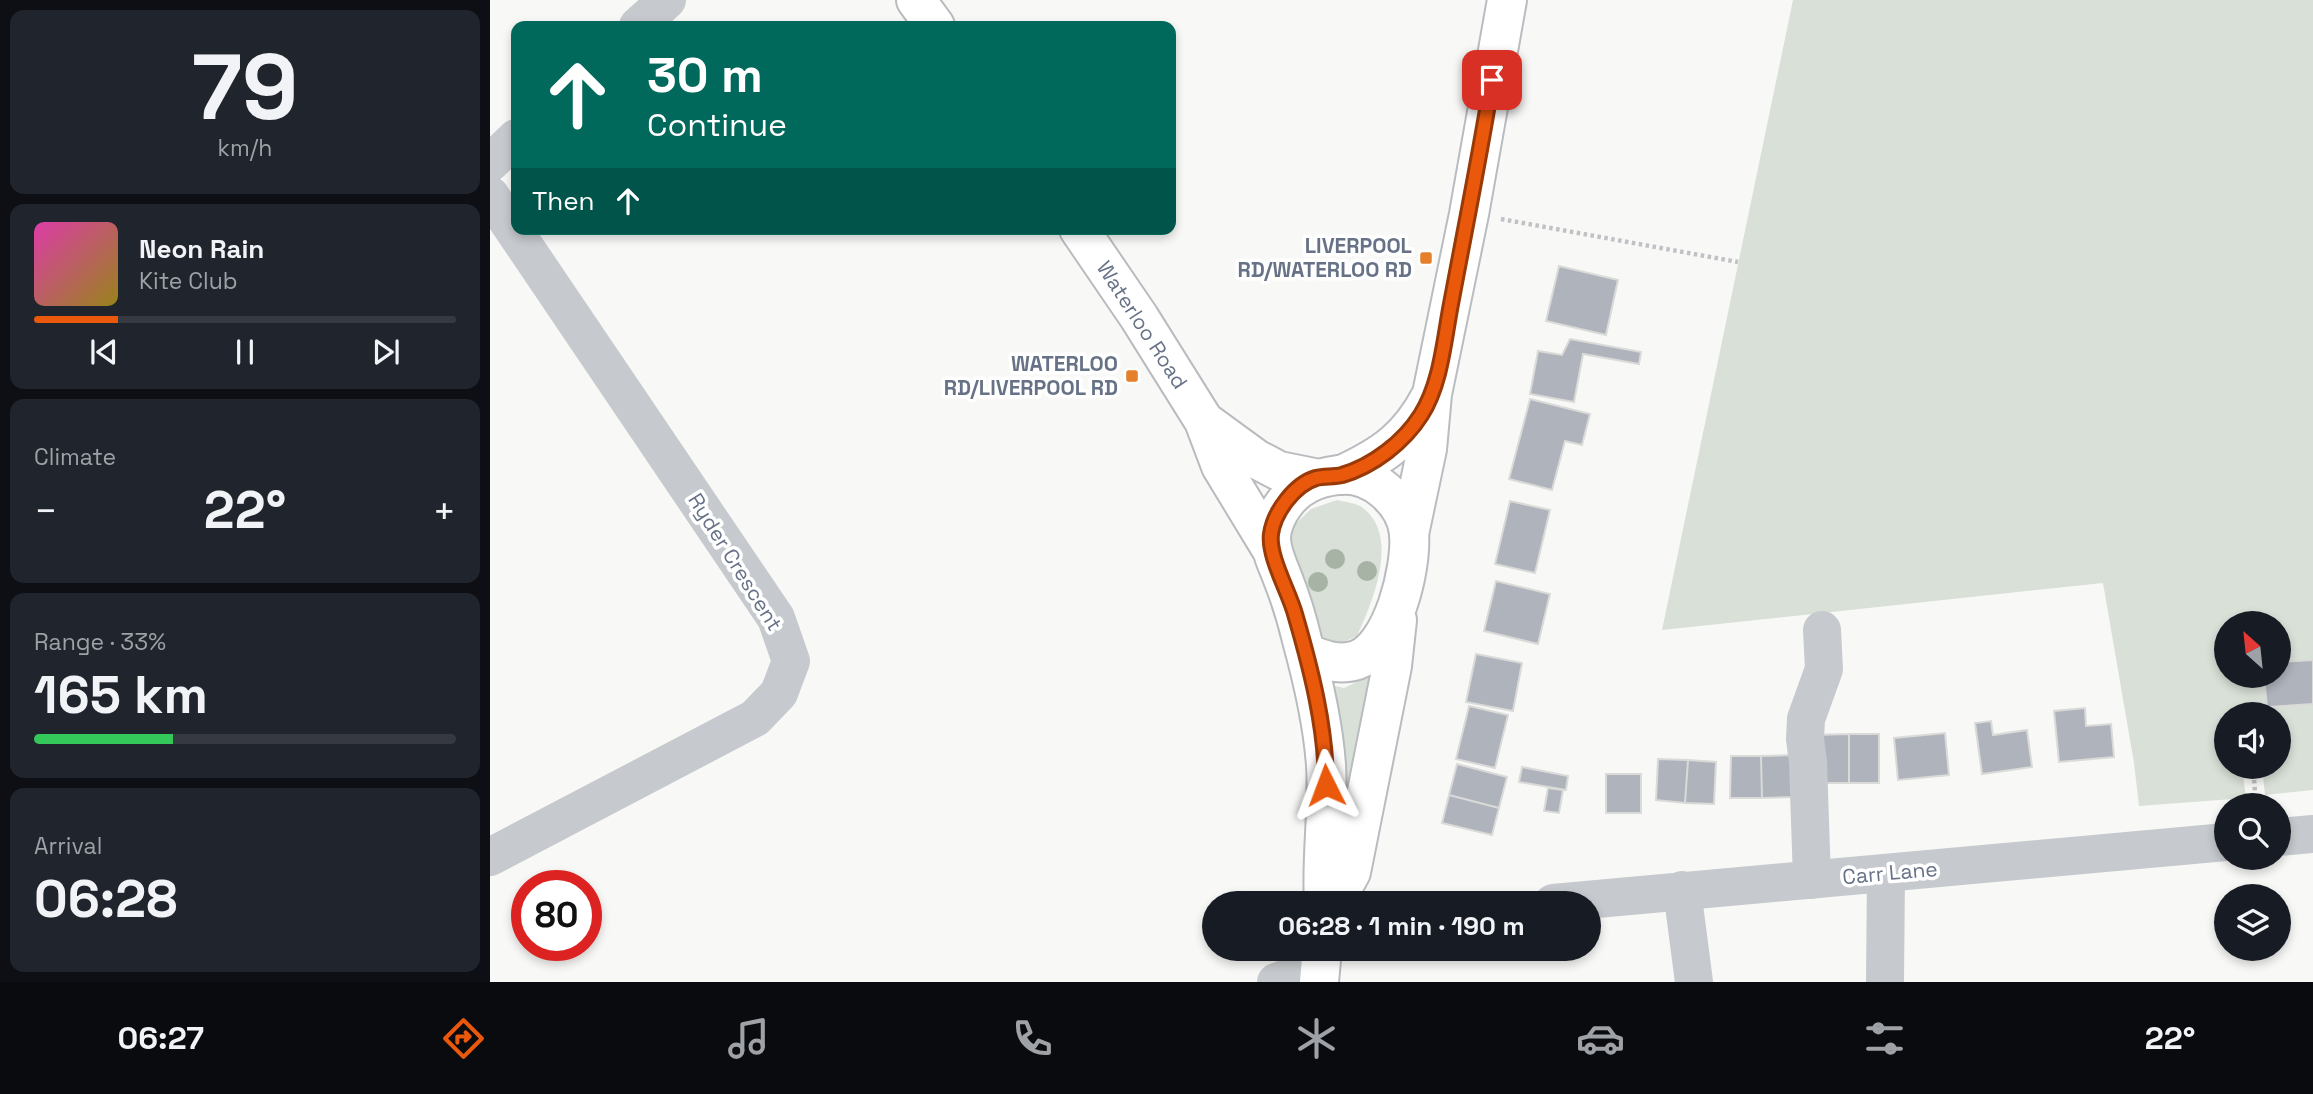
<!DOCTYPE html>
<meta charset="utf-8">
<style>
:root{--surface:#171b24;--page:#20242c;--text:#f1f3f6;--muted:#9ea1a6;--line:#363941;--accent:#ea580c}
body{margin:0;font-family:"Space Grotesk",sans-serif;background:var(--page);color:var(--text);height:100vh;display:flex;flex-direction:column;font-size:26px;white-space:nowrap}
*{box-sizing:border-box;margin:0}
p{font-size:23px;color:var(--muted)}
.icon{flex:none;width:38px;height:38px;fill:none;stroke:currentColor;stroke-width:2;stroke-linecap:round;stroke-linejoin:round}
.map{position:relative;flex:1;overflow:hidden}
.panel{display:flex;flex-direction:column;gap:10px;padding:10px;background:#0d0f14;width:490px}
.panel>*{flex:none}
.hud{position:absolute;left:21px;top:21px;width:665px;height:214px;border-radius:14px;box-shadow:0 4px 10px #0003;background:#00695c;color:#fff;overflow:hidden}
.needle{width:46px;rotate:333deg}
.tools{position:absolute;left:1724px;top:611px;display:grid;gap:14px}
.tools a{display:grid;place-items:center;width:77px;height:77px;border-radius:50%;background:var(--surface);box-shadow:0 4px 10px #0003;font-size:35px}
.speed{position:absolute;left:21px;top:870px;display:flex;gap:14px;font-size:35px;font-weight:700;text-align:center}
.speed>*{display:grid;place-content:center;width:91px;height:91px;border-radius:50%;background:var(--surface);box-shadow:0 4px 10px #0003;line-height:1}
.speed .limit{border:10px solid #d22;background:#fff;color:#111}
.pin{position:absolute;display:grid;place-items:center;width:60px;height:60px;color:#fff;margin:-30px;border-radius:14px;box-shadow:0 4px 10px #0006}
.me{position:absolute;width:77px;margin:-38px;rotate:357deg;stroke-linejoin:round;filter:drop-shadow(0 0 5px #0008)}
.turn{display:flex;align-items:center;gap:24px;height:147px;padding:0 21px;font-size:32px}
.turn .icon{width:91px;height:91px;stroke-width:2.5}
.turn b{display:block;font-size:49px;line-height:60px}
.then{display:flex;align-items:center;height:66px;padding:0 21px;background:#0003;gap:14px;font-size:26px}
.big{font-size:52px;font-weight:700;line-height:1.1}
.panel .widget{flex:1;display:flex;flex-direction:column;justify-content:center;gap:10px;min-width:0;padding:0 24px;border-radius:14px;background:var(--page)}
.panel .dial{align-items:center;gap:0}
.dial b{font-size:91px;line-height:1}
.song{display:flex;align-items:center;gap:21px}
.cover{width:84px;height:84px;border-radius:10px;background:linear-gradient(135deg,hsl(320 70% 55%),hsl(50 70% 35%))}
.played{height:7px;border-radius:4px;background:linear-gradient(90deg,var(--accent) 20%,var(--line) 20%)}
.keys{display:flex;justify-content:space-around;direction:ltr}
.heat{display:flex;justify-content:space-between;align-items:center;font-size:38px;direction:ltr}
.charge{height:10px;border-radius:5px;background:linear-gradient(90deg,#34c759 33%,var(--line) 0)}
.trip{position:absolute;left:712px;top:891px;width:399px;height:70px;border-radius:35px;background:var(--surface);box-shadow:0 4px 10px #0003;font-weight:700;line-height:70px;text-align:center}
.dock{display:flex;height:112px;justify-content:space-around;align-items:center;background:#090b0e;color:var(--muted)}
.dock .icon{width:49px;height:49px}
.dock .active{color:var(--accent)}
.dock b{font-size:32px;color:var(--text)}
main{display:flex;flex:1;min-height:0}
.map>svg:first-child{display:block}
</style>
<main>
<section class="panel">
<div class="widget dial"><b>79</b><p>km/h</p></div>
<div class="widget">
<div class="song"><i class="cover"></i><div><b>Neon Rain</b><p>Kite Club</p></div></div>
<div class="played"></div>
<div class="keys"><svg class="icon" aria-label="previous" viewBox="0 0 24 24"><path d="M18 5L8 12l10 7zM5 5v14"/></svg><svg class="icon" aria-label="pause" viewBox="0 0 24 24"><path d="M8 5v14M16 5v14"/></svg><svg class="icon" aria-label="next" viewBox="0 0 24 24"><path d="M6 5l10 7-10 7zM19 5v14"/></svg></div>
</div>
<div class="widget"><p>Climate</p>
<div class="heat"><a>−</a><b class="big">22°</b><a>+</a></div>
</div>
<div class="widget"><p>Range · 33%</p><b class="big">165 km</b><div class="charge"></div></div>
<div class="widget"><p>Arrival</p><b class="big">06:28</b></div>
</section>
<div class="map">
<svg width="1823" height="982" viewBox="0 0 1823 982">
<rect width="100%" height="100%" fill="#f8f9f6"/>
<path fill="#d9e0d7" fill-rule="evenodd" d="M1303 0H1823V790L1775 795 1772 767 1788 766V714H1736V766L1752 767 1756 798 1649 806 1644 763 1613 583 1172 630ZM1736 623H1788V676H1736Z
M847 500C855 502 867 503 873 508 910 536 883 601 867 636L849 644 838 643 826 628 796 552 802 527 821 509Z
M888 672 857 820 837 684 854 688Z"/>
<path fill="#aeb3bc" stroke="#dadad8" stroke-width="2" d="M1069 266 1128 280 1116 335 1056 321Z
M1080 339 1151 352 1149 364 1093 354 1084 402 1040 394 1048 351 1072 355Z
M1040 399 1100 414 1092 445 1075 441 1062 490 1019 479Z
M1020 501 1060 510 1045 573 1005 564Z
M1006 581 1060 594 1048 644 994 631Z
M986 654 1032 663 1023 711 976 702Z
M1823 660V704L1777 707 1774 676H1788V662Z
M979 706 1018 715 1005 768 966 759Z
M1595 708 1596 726 1621 724 1624 757 1569 762 1564 711Z
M1501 721 1503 735 1537 730 1542 767 1492 774 1485 723Z
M1455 733 1459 775 1408 780 1404 738Z
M1359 734V783H1325L1324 735Z
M1359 734H1389V783H1359Z
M1304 755V797L1272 798 1271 756Z
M1241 756H1271L1272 798H1240Z
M1168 759 1198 760 1195 803 1166 800Z
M1198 760 1226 762 1224 804 1195 803Z
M967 764 1017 777 1009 808 959 795Z
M1032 767 1078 776 1076 790 1029 782Z
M1116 774H1151V813H1116Z
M1058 788 1073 790 1069 813 1054 811Z
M959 795 1009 808 1002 835 952 823Z"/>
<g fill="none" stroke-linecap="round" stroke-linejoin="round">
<defs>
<path id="major" d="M852 475C895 455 919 438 941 396
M919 534 937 449 942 394 979 214 1017 0"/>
<path id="highway" d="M426 0 445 26
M589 229 649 317 714 421 731 466 782 550
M714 421 766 459 789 471 824 478
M816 653C832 660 849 666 867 660 903 647 922 568 919 533 915 500 881 471 848 475 825 478 808 485 794 504 787 513 781 527 781 538 781 553 788 565 793 579 801 599 807 619 812 640 823 680 833 723 836 765 839 811 831 857 834 903
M844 903 861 872 902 666 907 620
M829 982 832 948"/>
</defs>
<use href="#major" stroke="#b9bcc1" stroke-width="42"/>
<use href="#highway" stroke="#b9bbbf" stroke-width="42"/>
<path stroke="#c0c1c4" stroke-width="4.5" stroke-dasharray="3.5 3.5" stroke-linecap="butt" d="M1011 219 1248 262
M1763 766 1766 805"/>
<path stroke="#c6c9cd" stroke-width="38" d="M148 26 177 0
M0 163 26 138
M0 195 286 618 301 661 289 693 265 718 0 857
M1788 837 1823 834
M1322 880 1318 762 1315 739 1316 719 1334 669 1332 630
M1192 890 1204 982
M1063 903 1736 842
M786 982 831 964
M1395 982 1396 873"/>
<use href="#major" stroke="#fff" stroke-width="38"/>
<use href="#highway" stroke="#fff" stroke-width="38"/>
</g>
<g fill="#a6b3a5">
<circle cx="845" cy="559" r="10"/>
<circle cx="877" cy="571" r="10"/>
<circle cx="828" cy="582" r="10"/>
</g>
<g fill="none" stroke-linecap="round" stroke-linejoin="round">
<defs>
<path id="route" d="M836 785C836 727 821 669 805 614 799 592 778 556 781 534 784 512 805 484 826 478 834 476 844 477 852 475 883 466 914 442 931 415 951 384 954 340 961 304 975 229 990 155 1002 80"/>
</defs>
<use href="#route" stroke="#983908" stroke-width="18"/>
<use href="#route" stroke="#ea580c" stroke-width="12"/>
</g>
<g fill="#e57f29" stroke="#fff" stroke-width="2.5">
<rect x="929" y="251" width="14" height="14" rx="3.5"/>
<rect x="635" y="369" width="14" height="14" rx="3.5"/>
</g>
<g text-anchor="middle" stroke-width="7" stroke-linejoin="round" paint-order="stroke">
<g font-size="21" font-weight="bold" fill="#677287" stroke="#fff" text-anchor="end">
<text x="922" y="253">LIVERPOOL<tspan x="922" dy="24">RD/WATERLOO RD</tspan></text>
<text x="628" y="371">WATERLOO<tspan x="628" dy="24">RD/LIVERPOOL RD</tspan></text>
</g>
<g font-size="21" fill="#677287" stroke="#fff">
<text transform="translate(652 325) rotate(57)" y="7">Waterloo Road</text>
<text transform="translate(245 562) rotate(58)" y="7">Ryder Crescent</text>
<text transform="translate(1400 873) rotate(-5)" y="7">Carr Lane</text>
</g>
</g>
</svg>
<div class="tools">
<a><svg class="needle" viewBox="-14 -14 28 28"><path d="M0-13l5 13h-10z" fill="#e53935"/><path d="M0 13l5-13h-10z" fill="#9ea1a6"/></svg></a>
<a><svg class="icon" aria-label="sound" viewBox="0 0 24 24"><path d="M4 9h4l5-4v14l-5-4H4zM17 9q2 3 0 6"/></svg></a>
<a><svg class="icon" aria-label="search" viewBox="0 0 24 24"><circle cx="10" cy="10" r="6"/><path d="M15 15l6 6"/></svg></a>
<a><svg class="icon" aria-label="layers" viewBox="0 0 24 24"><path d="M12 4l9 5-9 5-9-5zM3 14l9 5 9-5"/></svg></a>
</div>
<div class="speed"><div class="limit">80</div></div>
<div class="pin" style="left:1002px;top:80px;background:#d93025"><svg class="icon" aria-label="arrive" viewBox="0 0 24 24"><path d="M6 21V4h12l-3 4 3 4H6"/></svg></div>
<svg class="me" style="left:836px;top:785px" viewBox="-20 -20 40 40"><path d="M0-17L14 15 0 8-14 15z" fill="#ea580c" stroke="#fff" stroke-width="4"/></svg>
<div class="trip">06:28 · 1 min · 190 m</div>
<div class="hud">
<div class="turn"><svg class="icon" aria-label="ahead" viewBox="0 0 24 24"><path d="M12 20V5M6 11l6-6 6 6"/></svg><div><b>30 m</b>Continue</div></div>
<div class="then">Then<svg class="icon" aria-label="ahead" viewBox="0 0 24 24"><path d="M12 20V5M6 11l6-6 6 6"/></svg></div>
</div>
</div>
</main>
<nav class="dock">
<b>06:27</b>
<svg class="icon active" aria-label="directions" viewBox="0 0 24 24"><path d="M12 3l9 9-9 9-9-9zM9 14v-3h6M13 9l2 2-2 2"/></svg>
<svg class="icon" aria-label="music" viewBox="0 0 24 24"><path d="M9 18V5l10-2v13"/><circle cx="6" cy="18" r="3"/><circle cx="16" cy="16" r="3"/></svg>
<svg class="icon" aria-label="phone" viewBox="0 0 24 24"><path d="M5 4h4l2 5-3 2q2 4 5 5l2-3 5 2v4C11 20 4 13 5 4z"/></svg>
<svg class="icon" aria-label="climate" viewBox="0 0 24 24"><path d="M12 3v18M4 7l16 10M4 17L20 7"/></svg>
<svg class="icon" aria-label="car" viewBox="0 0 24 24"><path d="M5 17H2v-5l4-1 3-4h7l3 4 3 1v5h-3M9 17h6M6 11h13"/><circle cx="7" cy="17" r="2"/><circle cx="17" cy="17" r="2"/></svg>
<svg class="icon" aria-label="filters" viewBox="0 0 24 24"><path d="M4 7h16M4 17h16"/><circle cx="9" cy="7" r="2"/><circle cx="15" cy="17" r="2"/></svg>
<b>22°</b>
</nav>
